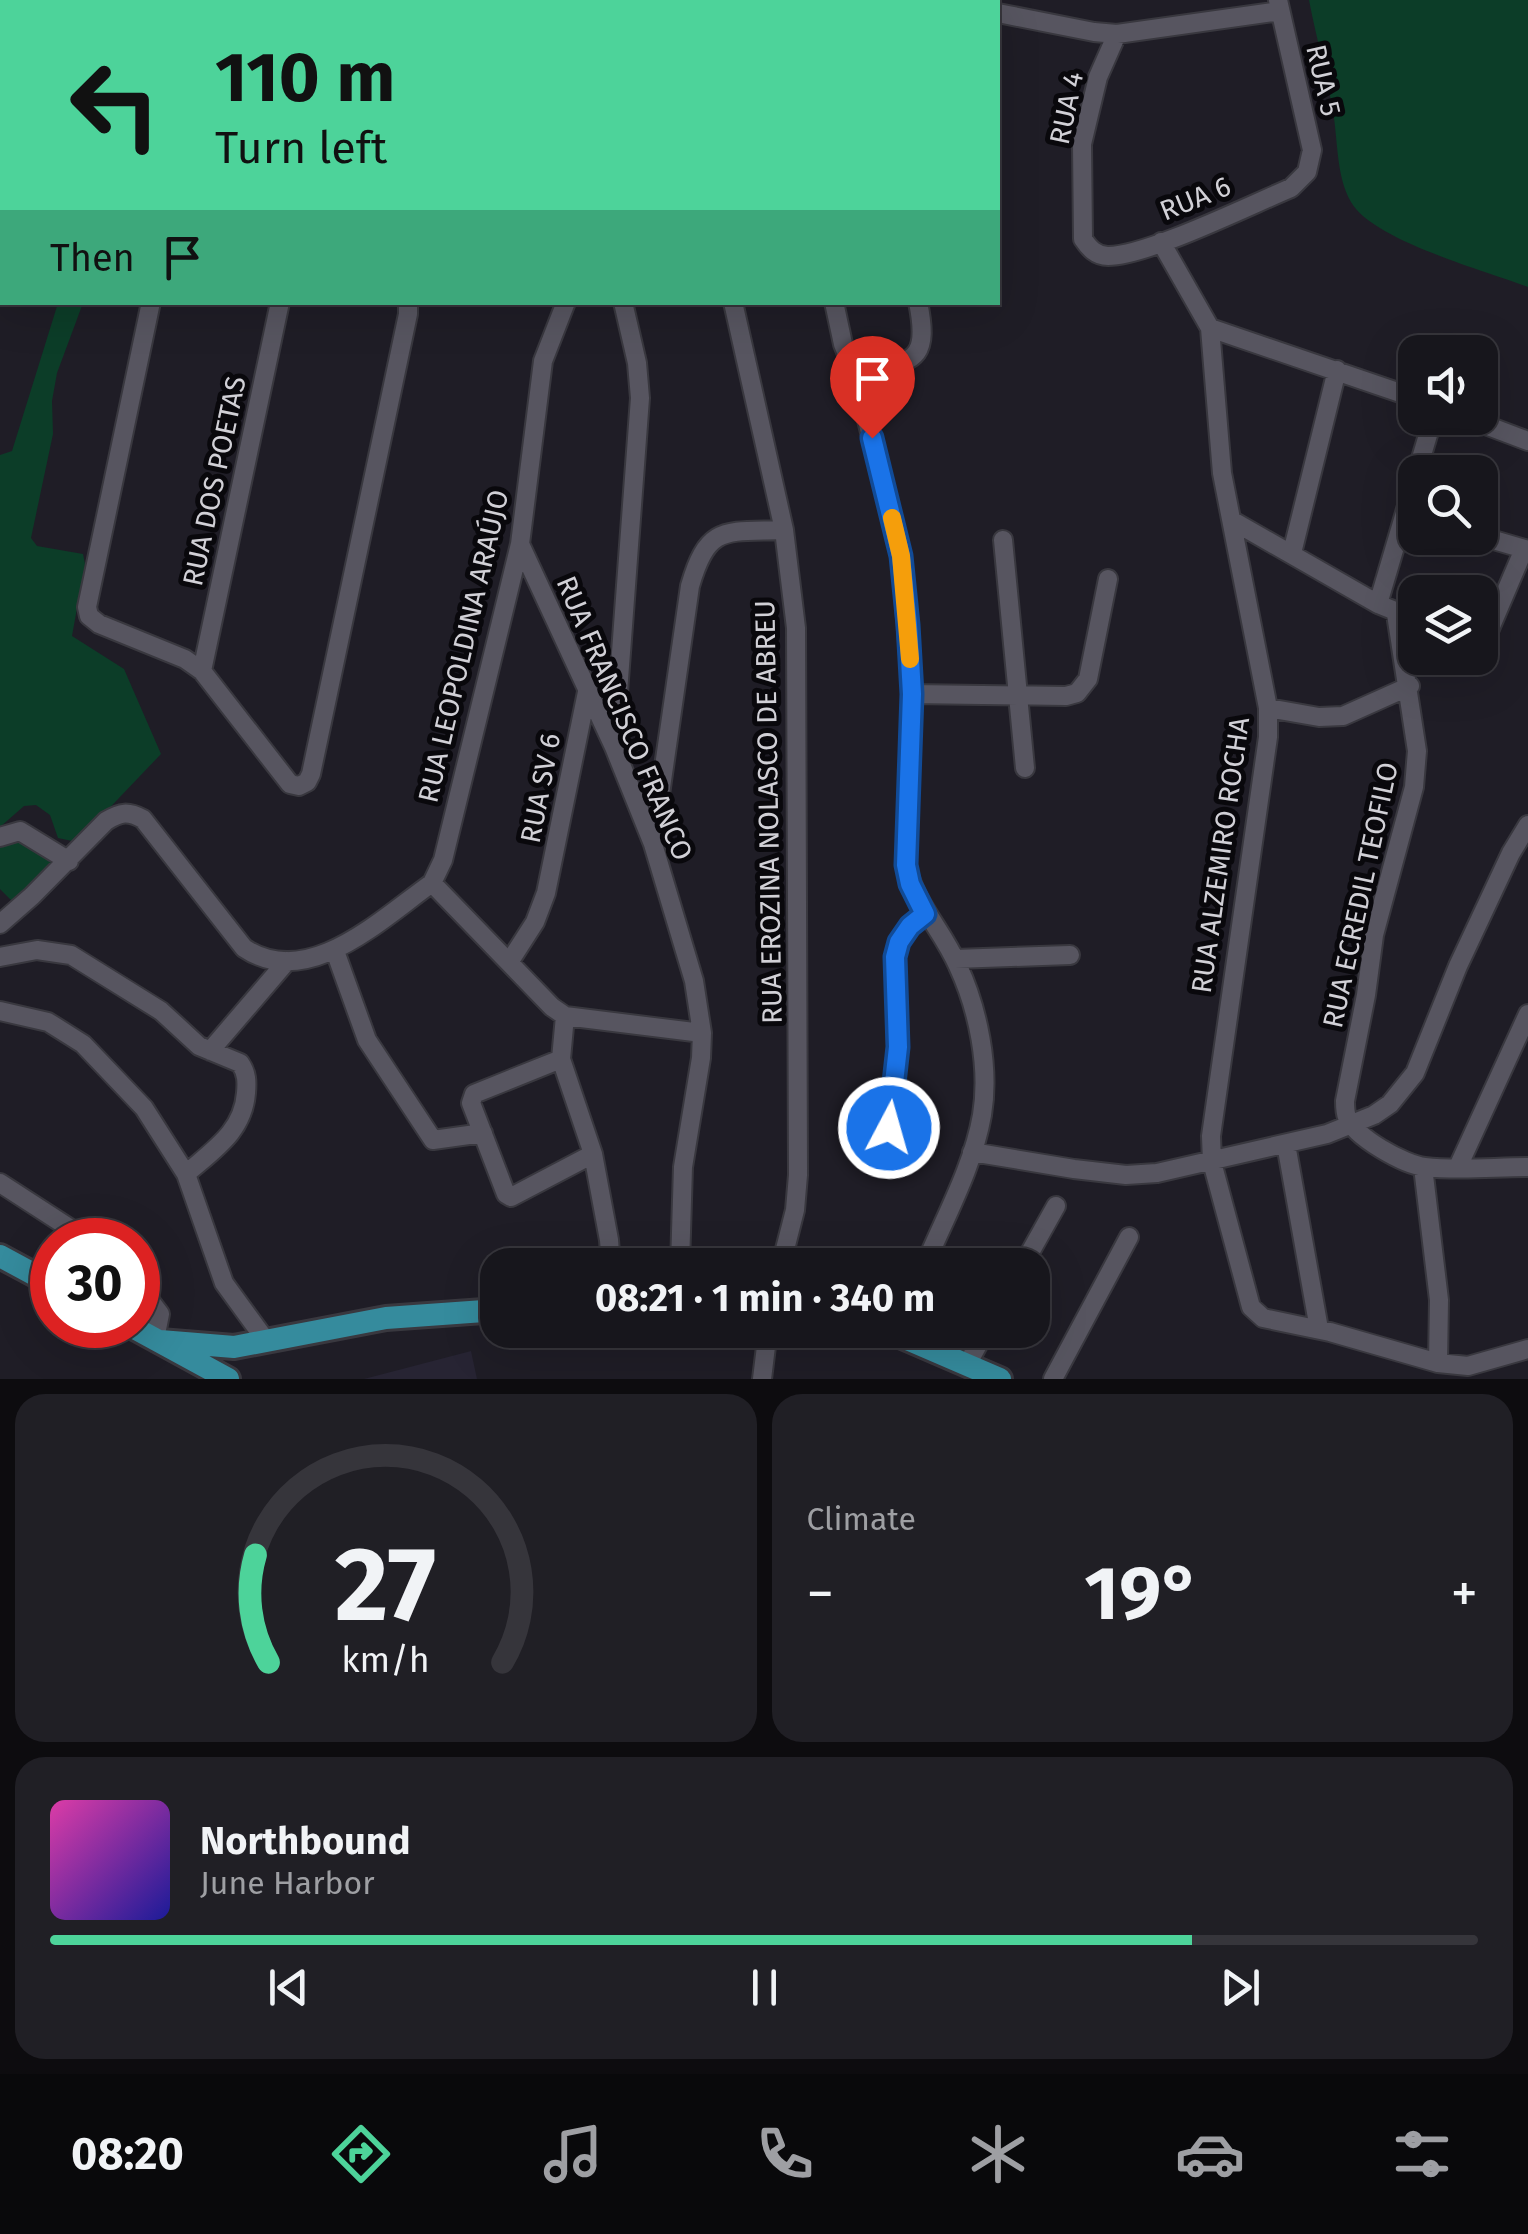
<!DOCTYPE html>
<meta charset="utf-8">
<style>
:root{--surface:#17161c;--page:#201f25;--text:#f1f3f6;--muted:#9e9fa3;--line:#36353b;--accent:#4dd39a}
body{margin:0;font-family:"Fira Sans",sans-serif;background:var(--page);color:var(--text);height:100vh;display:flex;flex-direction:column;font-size:38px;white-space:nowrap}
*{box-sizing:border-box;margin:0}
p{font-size:32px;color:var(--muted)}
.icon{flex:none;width:55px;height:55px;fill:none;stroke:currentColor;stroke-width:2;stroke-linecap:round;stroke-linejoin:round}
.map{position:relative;height:1379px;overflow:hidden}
.drawer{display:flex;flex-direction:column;gap:15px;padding:15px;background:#0d0c0f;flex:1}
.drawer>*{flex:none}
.hud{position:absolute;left:0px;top:0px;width:1000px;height:305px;box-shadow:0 10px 40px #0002,0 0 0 2px var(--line);background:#4dd39a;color:#111;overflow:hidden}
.buttons{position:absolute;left:1398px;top:335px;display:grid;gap:20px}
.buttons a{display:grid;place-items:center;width:100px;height:100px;border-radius:20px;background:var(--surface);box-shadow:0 10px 40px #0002,0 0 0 2px var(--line);font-size:50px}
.speed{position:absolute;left:30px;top:1218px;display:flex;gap:20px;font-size:50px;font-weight:700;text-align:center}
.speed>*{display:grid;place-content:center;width:130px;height:130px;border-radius:50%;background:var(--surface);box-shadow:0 10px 40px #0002,0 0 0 2px var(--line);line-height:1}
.speed .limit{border:15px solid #d22;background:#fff;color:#111}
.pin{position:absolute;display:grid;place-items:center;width:85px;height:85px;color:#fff;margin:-102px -42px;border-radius:50% 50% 50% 0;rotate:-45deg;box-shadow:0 0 10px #0007}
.pin .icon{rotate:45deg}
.me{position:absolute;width:110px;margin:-55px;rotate:6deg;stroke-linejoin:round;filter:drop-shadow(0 0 8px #0008)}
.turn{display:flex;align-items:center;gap:35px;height:210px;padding:0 50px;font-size:45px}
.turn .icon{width:130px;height:130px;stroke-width:2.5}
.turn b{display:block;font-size:70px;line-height:85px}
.then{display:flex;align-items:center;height:95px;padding:0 50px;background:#0003;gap:20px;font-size:38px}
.big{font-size:75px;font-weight:700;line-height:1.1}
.drawer .card{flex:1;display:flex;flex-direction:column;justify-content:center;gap:15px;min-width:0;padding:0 35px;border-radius:30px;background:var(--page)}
.drawer .dial{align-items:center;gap:0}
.dial svg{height:260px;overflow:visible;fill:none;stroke:var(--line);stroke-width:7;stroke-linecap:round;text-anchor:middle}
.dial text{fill:var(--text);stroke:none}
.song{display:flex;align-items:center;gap:30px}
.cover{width:120px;height:120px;border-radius:15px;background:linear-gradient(135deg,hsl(320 70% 55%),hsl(240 70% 35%))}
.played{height:10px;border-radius:5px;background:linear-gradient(90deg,var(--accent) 80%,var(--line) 80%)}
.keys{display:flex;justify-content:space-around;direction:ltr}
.heat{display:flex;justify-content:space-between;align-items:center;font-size:55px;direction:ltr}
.drawer .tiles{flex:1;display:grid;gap:15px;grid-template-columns:1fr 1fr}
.card:last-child{grid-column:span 2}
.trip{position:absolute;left:480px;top:1248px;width:570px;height:100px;border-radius:30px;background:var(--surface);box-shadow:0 10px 40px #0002,0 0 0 2px var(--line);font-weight:700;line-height:100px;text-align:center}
.dock{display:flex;height:160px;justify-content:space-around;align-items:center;background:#09090b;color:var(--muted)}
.dock .icon{width:70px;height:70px}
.dock .on{color:var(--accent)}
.dock b{font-size:45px;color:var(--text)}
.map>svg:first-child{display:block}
</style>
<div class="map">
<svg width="1528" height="1379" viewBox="0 0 1528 1379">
<rect width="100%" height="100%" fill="#1f1d26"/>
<path fill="#272433" d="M471 1351 477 1379H364Z"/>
<path fill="#0c3d28" d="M1309 0H1528V287C1486 271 1372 240 1351 202 1336 176 1338 140 1333 112 1327 75 1316 37 1309 0Z
M58 303H83L57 373 52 401 53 434 31 538 37 546 83 554 85 564 72 636 124 669 161 754 77 842 58 838 50 815 36 805 24 806 0 827V455L12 451Z
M14 837 59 860 14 903 0 889V844Z"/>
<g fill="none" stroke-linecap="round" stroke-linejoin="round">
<defs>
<path id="minor" d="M183 0 184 2
M858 0V2
M938 0 950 2
M459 2 460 0
M998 13 1094 32 1117 34 1280 11
M0 32H2
M1117 34 1098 77 1082 144 1083 239C1089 248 1096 256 1108 256 1147 256 1250 205 1291 188L1307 172 1312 150 1278 0
M1161 242 1210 328 1222 473 1268 708V737L1211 1136 1212 1162 1251 1307 1263 1318 1330 1332 1438 1363 1468 1366 1528 1349
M0 253 2 248
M151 302 87 607 89 616 99 624 185 659 202 671 290 784 299 786 307 782 311 774 408 314V302
M733 302 784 530 796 628 798 1175 795 1210 781 1265
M834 302 843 344 856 376 901 556 912 694 906 865C916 906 942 929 958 966 978 1009 990 1067 982 1115 973 1167 945 1217 925 1265
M1210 328 1415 398
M856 376C910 359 931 367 918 302
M1467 418 1528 441
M1417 472 1433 418
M1233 521 1378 604 1415 619
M1480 536 1528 550
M1003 540 1025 768
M520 544 614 747 653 844 694 981 702 1033 701 1058 683 1167 680 1265
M1292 553 1337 370
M1378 604 1415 479
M1396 614 1417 751 1414 787 1374 935 1366 995 1345 1101C1345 1107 1345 1112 1347 1117 1354 1137 1405 1165 1425 1167 1458 1171 1495 1167 1528 1167
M1480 635 1489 631 1524 549
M202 671 280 302
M912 694 1066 696 1077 693 1088 679 1108 579
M1268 708 1319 717 1343 716 1410 686
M614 746 640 398 637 363 623 302
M0 837 20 831 69 861
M653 843 690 586C708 524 725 532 784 530
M432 883 443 860 520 544 543 361 566 302
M0 924 32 896 106 821C121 812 128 811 143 819L244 948C308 991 381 919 432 883L552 1007 565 1016 702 1033
M335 951 367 1040 433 1140 483 1133
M0 957 37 950 71 955 161 1011 199 1046 240 1063C247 1073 247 1082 246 1093 243 1132 213 1150 186 1174
M955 959 1070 955
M510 961 535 922 546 893 587 692
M0 1011 48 1022 83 1044 144 1108 186 1174 224 1283 267 1342
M565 1016 561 1059 593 1154 609 1240 611 1265
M210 1051 287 961
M561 1059 474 1094 471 1103 506 1194 511 1197 593 1154
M889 1127 897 1047 895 957 899 942 909 927 925 914
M1286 1144 1319 1329
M972 1152 1074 1169 1126 1175 1157 1173 1327 1134 1374 1115 1390 1104 1415 1073 1458 966 1511 853 1528 825
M1423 1167 1439 1300 1438 1363
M1458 1167 1528 1014
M0 1183 88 1240
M1023 1265 1056 1206
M138 1285 160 1314 155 1339
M968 1363 986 1330
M762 1379 768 1330
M1053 1379 1129 1237"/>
<path id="major" d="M704 0 707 2
M796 2 800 0
M0 1256 52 1284
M129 1325 228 1379
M886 1330 1000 1379
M160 1341 234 1347 386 1318 498 1310"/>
</defs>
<use href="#minor" stroke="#39383f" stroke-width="22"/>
<use href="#major" stroke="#39383f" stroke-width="28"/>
<use href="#minor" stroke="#575560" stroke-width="18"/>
<use href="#major" stroke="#358b9d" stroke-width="22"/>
</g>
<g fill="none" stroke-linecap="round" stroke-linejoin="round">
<defs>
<path id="route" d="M872 438 901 556 908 625 912 694 906 865 910 884 925 914 910 926 899 942 895 957 898 1047 889 1128"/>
</defs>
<use href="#route" stroke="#114b97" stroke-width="25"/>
<use href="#route" stroke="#1a73e8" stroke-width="18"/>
<path stroke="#f59e0b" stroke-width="18" d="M892 518 901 556 910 659"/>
</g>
<g text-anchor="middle" stroke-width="10" stroke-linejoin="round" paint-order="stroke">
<g font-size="28" fill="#d1d0d6" stroke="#09080c">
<text transform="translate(1324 80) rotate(77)" y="10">RUA 5</text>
<text transform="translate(1066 108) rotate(-78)" y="10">RUA 4</text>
<text transform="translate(1195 198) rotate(-22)" y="10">RUA 6</text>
<text transform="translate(214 481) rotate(-78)" y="10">RUA DOS POETAS</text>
<text transform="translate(463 646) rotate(-77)" y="10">RUA LEOPOLDINA ARAÚJO</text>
<text transform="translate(625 718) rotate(67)" y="10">RUA FRANCISCO FRANCO</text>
<text transform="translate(540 788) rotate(-79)" y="10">RUA SV 6</text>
<text transform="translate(768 812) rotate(-91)" y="10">RUA EROZINA NOLASCO DE ABREU</text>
<text transform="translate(1220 855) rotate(-82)" y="10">RUA ALZEMIRO ROCHA</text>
<text transform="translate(1360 895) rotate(-78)" y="10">RUA ECREDIL TEOFILO</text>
</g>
</g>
</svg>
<div class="buttons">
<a><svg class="icon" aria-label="sound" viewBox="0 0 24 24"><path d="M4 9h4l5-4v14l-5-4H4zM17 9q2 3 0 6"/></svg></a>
<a><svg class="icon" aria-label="search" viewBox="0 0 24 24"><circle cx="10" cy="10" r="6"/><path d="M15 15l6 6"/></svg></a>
<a><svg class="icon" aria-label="layers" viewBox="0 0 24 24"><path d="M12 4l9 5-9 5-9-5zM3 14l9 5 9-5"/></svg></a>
</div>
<div class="speed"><div class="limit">30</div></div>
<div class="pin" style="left:872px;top:438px;background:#d93025"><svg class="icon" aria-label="arrive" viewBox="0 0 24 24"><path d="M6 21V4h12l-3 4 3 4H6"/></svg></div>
<svg class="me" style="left:889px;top:1128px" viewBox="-20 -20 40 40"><circle r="17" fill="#1a73e8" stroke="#fff" stroke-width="3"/><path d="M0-11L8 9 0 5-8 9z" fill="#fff"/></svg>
<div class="trip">08:21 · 1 min · 340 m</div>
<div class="hud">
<div class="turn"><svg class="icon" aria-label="left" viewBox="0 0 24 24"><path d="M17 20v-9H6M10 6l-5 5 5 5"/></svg><div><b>110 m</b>Turn left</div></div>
<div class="then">Then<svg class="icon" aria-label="arrive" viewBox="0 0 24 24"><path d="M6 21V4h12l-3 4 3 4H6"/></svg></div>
</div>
</div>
<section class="drawer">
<div class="tiles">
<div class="card dial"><svg viewBox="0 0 100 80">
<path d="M14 69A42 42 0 1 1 86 69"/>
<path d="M14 69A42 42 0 0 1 10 36" stroke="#4dd39a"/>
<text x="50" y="56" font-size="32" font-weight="700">27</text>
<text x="50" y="72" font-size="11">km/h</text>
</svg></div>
<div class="card"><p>Climate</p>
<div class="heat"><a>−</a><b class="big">19°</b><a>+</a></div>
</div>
<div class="card">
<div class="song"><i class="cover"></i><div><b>Northbound</b><p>June Harbor</p></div></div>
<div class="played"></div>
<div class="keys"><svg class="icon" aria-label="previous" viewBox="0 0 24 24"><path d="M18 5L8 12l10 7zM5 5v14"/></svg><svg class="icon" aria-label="pause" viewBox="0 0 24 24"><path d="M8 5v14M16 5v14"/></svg><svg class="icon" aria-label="next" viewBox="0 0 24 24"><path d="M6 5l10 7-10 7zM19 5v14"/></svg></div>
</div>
</div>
</section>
<nav class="dock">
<b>08:20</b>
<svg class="icon on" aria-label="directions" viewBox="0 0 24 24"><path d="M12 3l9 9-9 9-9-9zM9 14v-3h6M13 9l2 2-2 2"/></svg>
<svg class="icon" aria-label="music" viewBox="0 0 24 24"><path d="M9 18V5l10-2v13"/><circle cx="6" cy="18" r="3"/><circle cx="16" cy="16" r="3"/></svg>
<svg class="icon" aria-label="phone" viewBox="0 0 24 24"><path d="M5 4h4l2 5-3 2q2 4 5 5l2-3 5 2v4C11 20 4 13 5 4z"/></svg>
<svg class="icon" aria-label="climate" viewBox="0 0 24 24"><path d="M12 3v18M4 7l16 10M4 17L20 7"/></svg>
<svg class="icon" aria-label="car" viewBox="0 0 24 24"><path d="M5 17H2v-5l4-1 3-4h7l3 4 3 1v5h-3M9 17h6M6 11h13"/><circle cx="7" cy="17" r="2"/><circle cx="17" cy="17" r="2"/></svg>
<svg class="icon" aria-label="filters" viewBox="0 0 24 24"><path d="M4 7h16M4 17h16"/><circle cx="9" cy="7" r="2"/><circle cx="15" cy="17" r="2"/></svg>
</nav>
